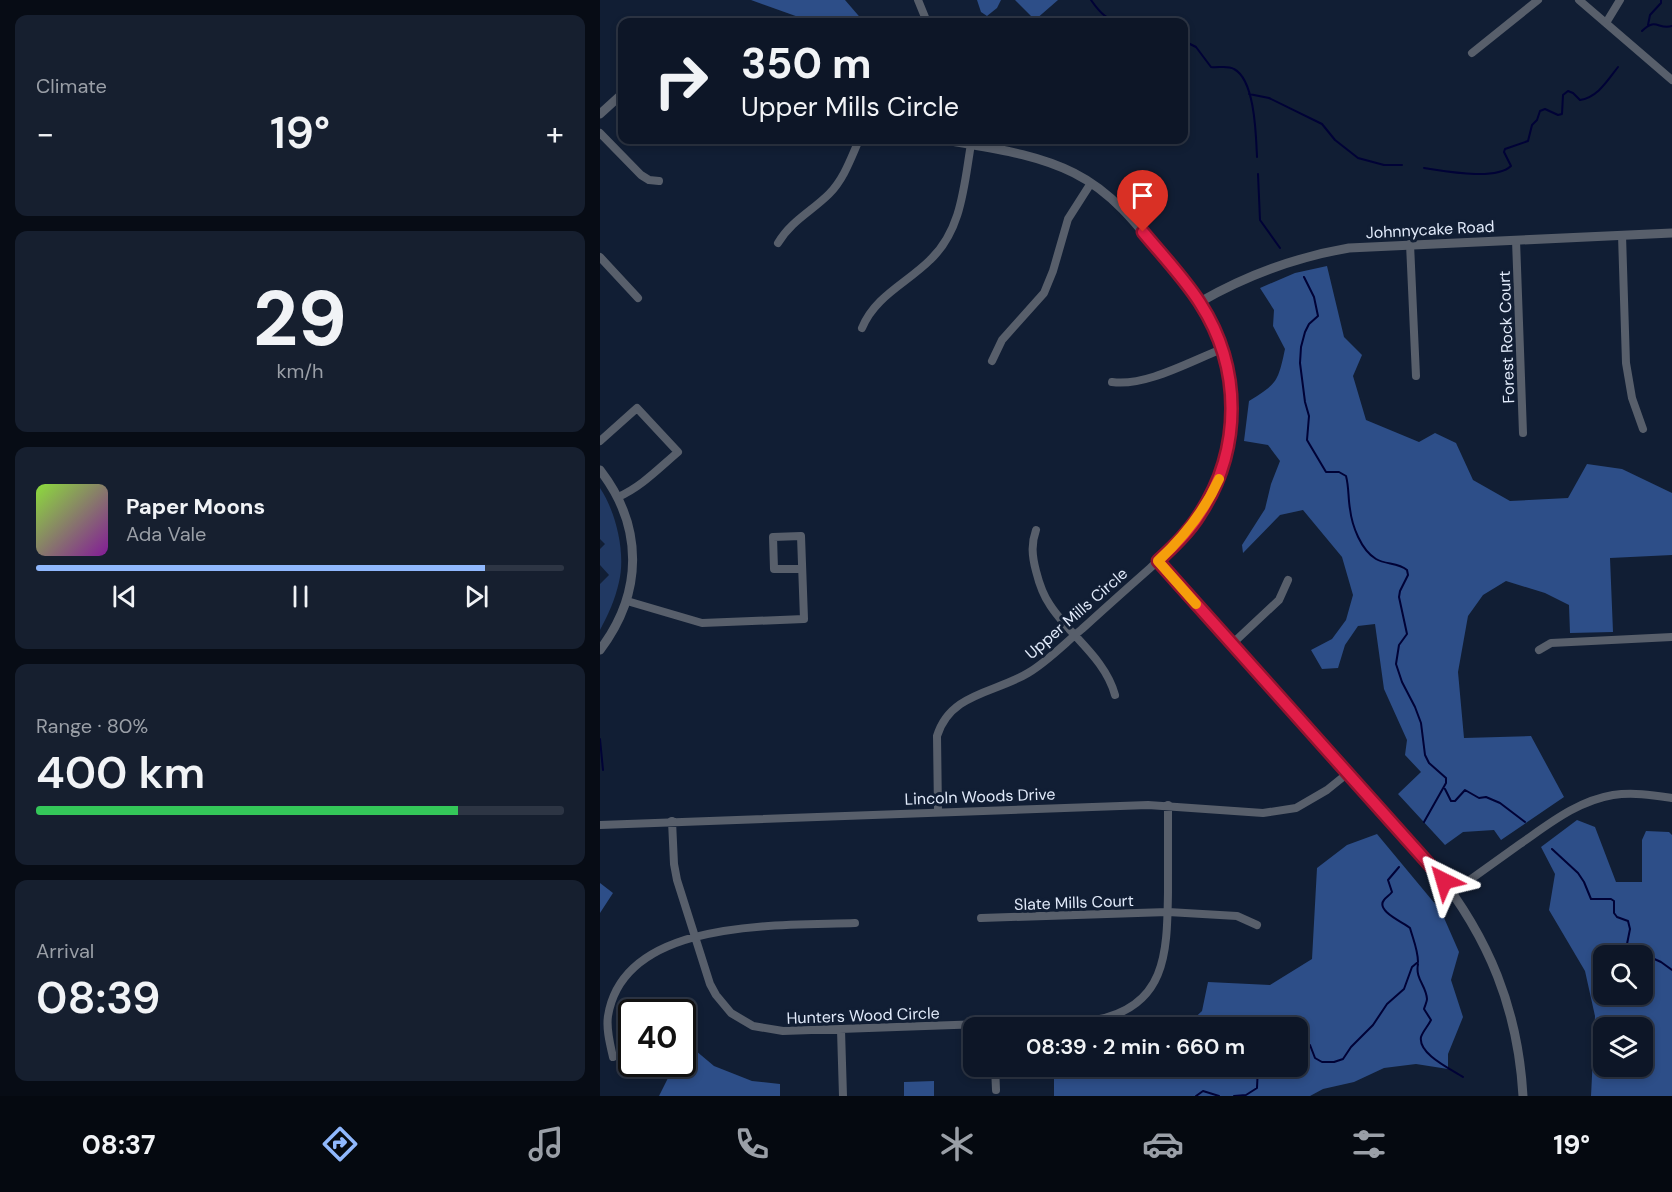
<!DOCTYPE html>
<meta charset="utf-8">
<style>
:root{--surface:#0d1627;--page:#161f2f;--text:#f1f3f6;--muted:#9a9fa7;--line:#2d3544;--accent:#90b8fd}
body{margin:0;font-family:"DM Sans",sans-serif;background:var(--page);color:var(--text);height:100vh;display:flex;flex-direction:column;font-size:22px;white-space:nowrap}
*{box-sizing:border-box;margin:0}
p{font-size:20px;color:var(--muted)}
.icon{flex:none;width:33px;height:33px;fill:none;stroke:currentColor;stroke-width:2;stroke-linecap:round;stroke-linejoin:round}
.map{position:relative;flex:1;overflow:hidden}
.sheet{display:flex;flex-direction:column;gap:15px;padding:15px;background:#070c15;width:600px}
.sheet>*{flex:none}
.guide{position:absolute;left:18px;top:18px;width:570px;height:126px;border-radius:12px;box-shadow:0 3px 9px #0003,0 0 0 2px var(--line);background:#0d1627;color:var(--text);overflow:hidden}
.tools{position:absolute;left:993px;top:945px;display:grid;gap:12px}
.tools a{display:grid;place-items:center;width:60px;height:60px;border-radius:12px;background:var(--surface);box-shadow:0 3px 9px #0003,0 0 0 2px var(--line);font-size:30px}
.speed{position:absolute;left:18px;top:999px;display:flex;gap:12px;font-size:30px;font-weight:700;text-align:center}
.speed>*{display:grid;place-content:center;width:78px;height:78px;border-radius:50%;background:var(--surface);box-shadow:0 3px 9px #0003,0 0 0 2px var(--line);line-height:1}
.speed .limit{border:3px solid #111;border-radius:9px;background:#fff;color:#111}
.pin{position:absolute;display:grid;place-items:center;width:51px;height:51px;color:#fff;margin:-62px -26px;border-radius:50% 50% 50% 0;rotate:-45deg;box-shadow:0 0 6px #0007}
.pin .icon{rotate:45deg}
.me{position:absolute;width:66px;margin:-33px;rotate:320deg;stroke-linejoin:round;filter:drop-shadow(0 0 4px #0008)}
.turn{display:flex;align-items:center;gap:21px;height:126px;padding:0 24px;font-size:27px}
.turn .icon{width:78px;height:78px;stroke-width:2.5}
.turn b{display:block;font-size:42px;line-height:51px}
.big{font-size:45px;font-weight:600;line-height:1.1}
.sheet .card{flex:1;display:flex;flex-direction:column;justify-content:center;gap:9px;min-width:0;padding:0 21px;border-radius:12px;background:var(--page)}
.sheet .dial{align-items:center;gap:0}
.dial b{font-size:78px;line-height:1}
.song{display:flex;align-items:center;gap:18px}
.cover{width:72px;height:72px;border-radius:9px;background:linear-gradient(135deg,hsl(90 70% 55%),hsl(290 70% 35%))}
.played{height:6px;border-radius:3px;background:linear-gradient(90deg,var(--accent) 85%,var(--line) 85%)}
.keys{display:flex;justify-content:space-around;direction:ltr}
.heat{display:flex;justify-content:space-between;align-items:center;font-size:33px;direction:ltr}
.charge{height:9px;border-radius:4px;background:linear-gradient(90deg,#34c759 80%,var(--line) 0)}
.trip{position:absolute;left:363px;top:1017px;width:345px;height:60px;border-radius:12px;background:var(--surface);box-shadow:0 3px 9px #0003,0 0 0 2px var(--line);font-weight:600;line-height:60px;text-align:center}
.dock{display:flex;height:96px;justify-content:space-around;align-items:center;background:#050910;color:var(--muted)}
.dock .icon{width:42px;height:42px}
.dock .selected{color:var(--accent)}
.dock b{font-size:27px;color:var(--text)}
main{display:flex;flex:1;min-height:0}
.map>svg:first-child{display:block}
</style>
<main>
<section class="sheet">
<div class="card"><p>Climate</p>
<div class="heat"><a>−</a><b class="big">19°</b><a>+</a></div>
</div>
<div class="card dial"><b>29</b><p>km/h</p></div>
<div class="card">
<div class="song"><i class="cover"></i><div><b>Paper Moons</b><p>Ada Vale</p></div></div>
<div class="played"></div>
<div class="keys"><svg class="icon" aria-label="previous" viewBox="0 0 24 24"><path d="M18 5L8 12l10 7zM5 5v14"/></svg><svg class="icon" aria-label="pause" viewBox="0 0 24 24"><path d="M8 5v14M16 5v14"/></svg><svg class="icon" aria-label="next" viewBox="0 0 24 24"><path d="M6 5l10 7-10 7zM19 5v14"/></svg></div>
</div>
<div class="card"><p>Range · 80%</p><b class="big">400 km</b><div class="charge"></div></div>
<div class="card"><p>Arrival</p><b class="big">08:39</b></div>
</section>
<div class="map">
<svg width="1072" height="1096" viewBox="0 0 1072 1096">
<rect width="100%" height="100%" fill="#111e34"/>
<path fill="#213963" d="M0 488C16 512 26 553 19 582 15 600 8 615 0 630V584L9 575 0 565V549L5 544 0 539Z"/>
<path fill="#2d4e88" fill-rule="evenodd" d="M151 0H245L264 22H208L204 19Z
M377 0H401L397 8 387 16 381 12Z
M415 0H458L435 20Z
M727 266 744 337 762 355 753 376 766 420 819 442 835 433 856 443 873 480 910 501 968 498 987 464 1022 469 1072 493V555L1010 558 1013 632 970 633 969 605 945 593 906 581 883 595 868 616 858 672 864 738 931 736 964 797 901 840 894 830 863 832 845 845 798 794 821 772 805 755 807 740 784 689 775 624 758 626 745 645 738 668 722 669 711 650 732 639 746 620 753 595 742 557 703 510 680 515 643 553 642 545 665 509 671 484 680 461 668 445 644 441 649 401C677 384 678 382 685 349L673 326 674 310 660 288 695 273Z
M977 820 995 827 1016 882H1042V840L1046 831 1069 832 1072 835V1096H991L995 1016 985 971 949 910 955 874 941 847ZM1004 956H1042V994H1004ZM1004 1028H1042V1066H1004Z
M777 834 841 911 859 952 851 980 863 1017 848 1054V1069L816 1064 784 1068 754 1082 723 1089 710 1096H454V1076L497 1074 526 1066H698V1028L585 1027 602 1011 608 982 670 985 712 959 717 868 747 845Z
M0 883 13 893 0 913Z
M83 1040 114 1066 152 1081 180 1084V1096H59L75 1064H82Z
M334 1081V1096H304V1082Z"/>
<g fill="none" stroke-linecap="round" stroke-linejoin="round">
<path stroke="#000236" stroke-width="2" d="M491 0C500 13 507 21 524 22
M1048 25 1050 15 1061 3V0
M1042 31C1056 17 1058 30 1072 26
M584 41 596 47 611 67C619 68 627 65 634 69 655 80 656 135 657 157
M649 94 669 98 722 124 735 140 758 158 784 165H802
M824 168C845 171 895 181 911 166L904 152 905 149 928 141 932 125 937 120 940 111 945 109 958 115 962 114 963 95 968 91 973 93 980 100C998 97 1007 81 1018 67
M658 174 660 220 680 248
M704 277 714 297 718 316 709 324 705 332 701 347 700 363 705 402 709 416 707 440 726 472H739L746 476C749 487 748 498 750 509 752 526 761 550 776 559 786 565 798 562 807 570L808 575 800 591 799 597 807 634 799 645 796 664 802 682 815 707 821 723 825 755 829 763 846 778V783L824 822
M0 739 3 770
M845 789 851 801H855L865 790 879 798 886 797 900 803 925 822
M952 849 978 873 984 882 991 899H1011L1014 901V913L1017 917 1028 921 1030 929 1027 944 1030 948 1061 962 1072 970
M818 964C815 979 826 985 827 999 827 1002 825 1005 824 1009L831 1020C828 1026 823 1031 821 1037 818 1054 851 1069 863 1077
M698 1054 702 1044 707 1043 710 1045 715 1058 722 1062H734L743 1059 751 1047 773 1025 787 1004 804 989 812 967 818 962C818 950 813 939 810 928 805 923 775 911 784 900 786 897 790 895 792 892L788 880 799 867
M596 1096 603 1091 619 1096
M634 1096 646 1095 657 1088 658 1066"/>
<path stroke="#585f6b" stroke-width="8" d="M318 0 327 22
M979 0 1072 80
M1006 23 1020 0
M872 53 938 0
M0 133 41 175 49 180 59 181
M1022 235 1026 363 1032 398 1043 429
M916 240 923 433
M178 243C191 221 212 211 229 194 244 179 251 158 259 140
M810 244 816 376
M0 257 38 298
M262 328C275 296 307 283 330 260 362 230 364 185 371 144
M392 361 402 340 444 293 453 271 468 219 491 183
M512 382C545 387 591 361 622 349
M0 441 37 408 78 452C58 469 41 487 18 497
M436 530C431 544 432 556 436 571 439 583 443 595 450 605 470 636 505 658 515 695
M27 601 102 623 204 619 201 536 173 537 174 569H202
M632 644 679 600 688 580
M939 650 951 643 1072 637
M338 811 337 736C350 693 395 693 428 673 448 661 464 644 482 629 507 606 532 584 558 561
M72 821 74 864 77 880 110 984 116 995 131 1013 153 1026 183 1031 495 1020C567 1007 567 952 568 892 568 863 568 834 568 805
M0 825 548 805 663 813 696 808 727 790 748 773
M853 892C875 876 898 860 920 844 949 824 977 801 1013 795 1033 792 1052 795 1072 798
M381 918 568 912 637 916 657 925
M241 1030 243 1096
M13 1057C10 1044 6 1029 8 1016 24 917 181 926 255 923
M395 1066 396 1090"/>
<path stroke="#585f6b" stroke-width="9" d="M0 114 22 94
M346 140C389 148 434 153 474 173 512 192 537 224 563 257 575 272 590 286 600 303 642 368 642 449 600 514 589 532 573 547 558 561L835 870C889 938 918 1009 923 1096
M600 302C647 275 696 257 749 248L1072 233
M0 470C44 527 43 593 0 650"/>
</g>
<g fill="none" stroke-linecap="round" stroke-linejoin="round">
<defs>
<path id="route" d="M543 232C562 255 584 278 600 303 642 368 642 449 600 514 589 532 573 547 558 561L844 881"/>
</defs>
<use href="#route" stroke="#92132f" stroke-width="15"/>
<use href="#route" stroke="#e11d48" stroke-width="10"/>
<path stroke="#f59e0b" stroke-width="10" d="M596 604 558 561C584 537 604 512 619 479"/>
</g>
<g text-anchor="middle" stroke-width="6" stroke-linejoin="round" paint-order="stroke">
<g font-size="16" fill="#e1eafa" stroke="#111e34">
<text transform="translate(830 229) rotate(-3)" y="6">Johnnycake Road</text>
<text transform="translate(906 337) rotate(-92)" y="6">Forest Rock Court</text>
<text transform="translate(476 613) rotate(-41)" y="6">Upper Mills Circle</text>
<text transform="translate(380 796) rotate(-2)" y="6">Lincoln Woods Drive</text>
<text transform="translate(474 902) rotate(-2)" y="6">Slate Mills Court</text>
<text transform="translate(263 1015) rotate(-2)" y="6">Hunters Wood Circle</text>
</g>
</g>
</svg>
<div class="tools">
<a><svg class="icon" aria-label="search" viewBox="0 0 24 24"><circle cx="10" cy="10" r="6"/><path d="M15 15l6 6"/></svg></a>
<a><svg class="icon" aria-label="layers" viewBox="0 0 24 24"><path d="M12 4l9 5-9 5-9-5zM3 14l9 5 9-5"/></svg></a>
</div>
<div class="speed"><div class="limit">40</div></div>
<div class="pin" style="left:543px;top:232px;background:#d93025"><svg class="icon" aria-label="arrive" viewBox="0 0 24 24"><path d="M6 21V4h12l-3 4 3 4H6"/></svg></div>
<svg class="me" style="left:844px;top:881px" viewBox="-20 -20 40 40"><path d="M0-17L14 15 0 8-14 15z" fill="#e11d48" stroke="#fff" stroke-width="4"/></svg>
<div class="trip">08:39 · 2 min · 660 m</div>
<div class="guide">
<div class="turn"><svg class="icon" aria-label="right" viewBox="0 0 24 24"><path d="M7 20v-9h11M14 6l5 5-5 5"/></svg><div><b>350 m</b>Upper Mills Circle</div></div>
</div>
</div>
</main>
<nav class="dock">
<b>08:37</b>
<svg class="icon selected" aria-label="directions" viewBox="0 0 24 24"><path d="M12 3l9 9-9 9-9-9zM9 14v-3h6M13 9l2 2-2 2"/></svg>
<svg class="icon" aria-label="music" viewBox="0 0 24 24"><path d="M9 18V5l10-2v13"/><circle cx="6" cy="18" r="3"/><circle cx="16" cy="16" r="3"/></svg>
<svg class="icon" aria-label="phone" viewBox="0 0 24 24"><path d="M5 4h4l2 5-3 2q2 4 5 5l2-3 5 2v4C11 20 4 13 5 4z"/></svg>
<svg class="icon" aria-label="climate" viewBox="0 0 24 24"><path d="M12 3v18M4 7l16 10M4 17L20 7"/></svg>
<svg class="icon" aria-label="car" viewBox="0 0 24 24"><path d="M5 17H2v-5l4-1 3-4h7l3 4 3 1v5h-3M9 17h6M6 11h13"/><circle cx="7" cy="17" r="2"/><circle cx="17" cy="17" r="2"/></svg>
<svg class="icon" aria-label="filters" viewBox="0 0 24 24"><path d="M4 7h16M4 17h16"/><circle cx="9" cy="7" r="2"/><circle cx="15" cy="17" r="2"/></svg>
<b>19°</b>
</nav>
